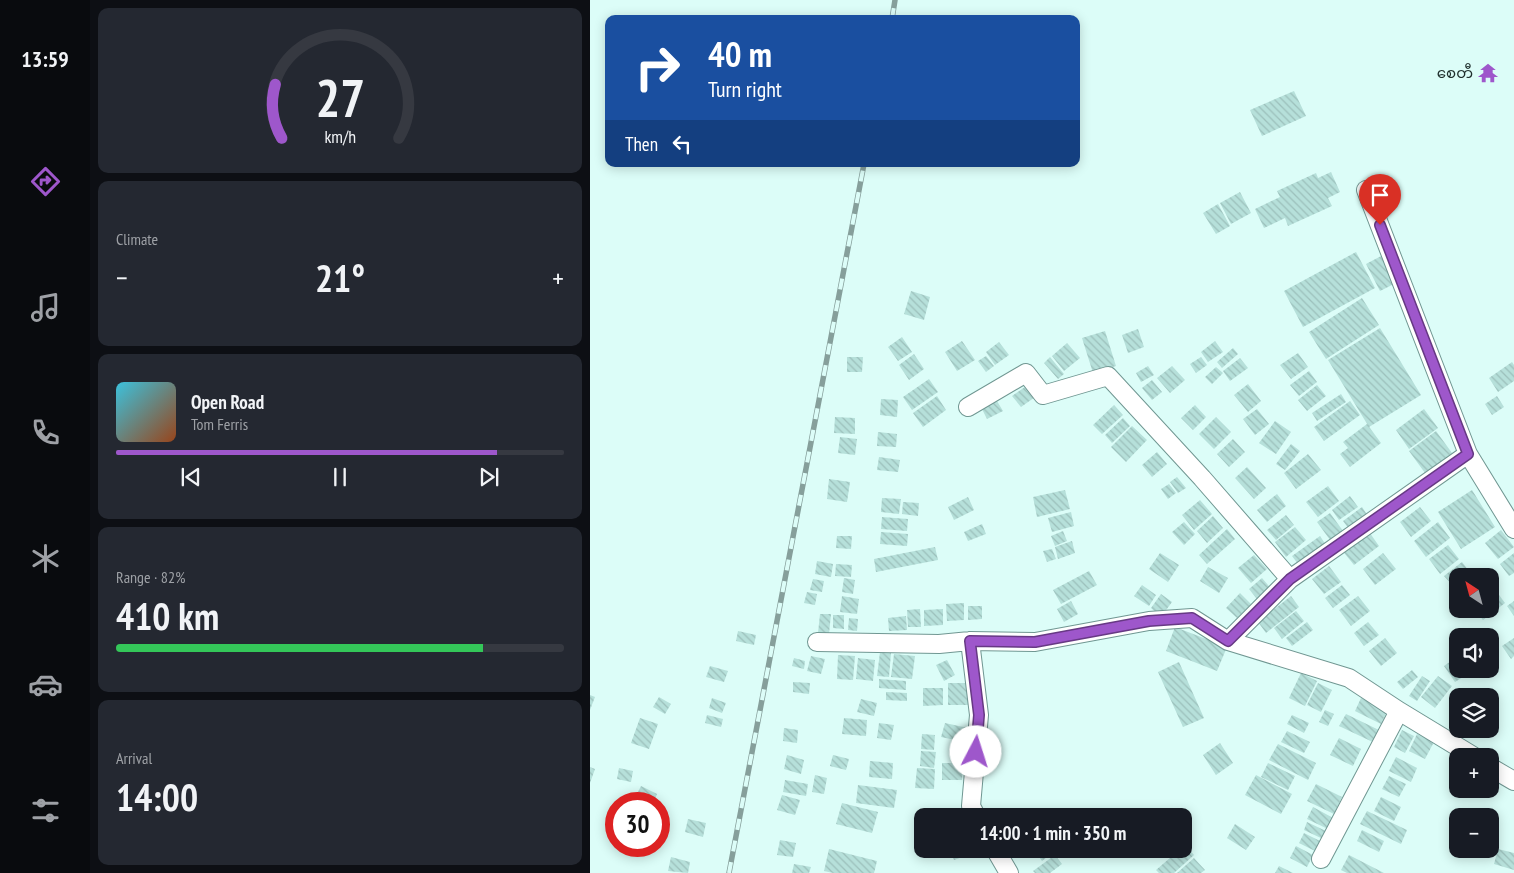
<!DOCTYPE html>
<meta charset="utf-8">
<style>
:root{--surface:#171b24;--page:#242831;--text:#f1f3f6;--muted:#9ea1a6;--line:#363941;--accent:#9e57cb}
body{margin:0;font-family:"PT Sans Narrow","Noto Sans Myanmar",sans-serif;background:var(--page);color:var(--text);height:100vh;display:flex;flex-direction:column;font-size:19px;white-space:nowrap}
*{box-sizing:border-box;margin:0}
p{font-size:16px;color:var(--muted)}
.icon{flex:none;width:28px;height:28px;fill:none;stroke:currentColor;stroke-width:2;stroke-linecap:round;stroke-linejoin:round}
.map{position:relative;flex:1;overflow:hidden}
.panel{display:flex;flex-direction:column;gap:8px;padding:8px;background:#0d0f14;width:500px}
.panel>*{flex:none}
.banner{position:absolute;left:15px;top:15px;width:475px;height:152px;border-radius:10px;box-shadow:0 2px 12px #0003;background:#1a4fa0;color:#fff;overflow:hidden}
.needle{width:32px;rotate:324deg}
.buttons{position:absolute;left:859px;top:568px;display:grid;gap:10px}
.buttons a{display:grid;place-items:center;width:50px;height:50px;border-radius:10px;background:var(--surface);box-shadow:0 2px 12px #0003;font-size:25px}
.speed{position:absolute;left:15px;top:792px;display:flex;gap:10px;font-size:25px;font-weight:700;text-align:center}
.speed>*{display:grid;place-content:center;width:65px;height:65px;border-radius:50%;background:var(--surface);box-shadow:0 2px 12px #0003;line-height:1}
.speed .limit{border:8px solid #d22;background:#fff;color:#111}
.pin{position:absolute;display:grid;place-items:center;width:42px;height:42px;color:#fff;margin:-51px -21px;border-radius:50% 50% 50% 0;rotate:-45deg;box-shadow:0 0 5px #0007}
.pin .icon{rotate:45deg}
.me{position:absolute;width:55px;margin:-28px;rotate:5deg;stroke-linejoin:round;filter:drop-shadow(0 0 4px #0008)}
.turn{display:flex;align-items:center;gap:18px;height:105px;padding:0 20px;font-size:22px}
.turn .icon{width:65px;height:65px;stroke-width:2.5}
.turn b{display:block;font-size:35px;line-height:42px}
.then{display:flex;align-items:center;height:48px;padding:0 20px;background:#0003;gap:10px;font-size:19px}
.big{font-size:38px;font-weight:800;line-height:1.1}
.panel .widget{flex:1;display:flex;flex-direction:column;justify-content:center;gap:8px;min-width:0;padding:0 18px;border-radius:10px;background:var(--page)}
.panel .dial{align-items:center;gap:0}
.dial svg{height:130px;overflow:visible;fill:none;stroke:var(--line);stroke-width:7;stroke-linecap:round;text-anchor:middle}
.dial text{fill:var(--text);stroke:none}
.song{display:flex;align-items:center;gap:15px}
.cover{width:60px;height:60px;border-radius:8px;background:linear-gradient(135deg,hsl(190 70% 55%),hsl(20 70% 35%))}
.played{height:5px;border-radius:2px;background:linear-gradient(90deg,var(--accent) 85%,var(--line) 85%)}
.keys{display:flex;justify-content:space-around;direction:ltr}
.heat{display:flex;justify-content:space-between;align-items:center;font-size:28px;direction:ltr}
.charge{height:8px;border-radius:4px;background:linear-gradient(90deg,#34c759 82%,var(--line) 0)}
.trip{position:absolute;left:324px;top:808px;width:278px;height:50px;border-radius:10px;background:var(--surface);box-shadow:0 2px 12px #0003;font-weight:800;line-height:50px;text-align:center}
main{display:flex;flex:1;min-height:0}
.tabs{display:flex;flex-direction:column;width:90px;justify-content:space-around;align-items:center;background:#090b0e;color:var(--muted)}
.tabs .icon{width:35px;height:35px}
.tabs .selected{color:var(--accent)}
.tabs b{font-size:22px;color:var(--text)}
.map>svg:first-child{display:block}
</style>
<main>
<nav class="tabs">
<b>13:59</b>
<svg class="icon selected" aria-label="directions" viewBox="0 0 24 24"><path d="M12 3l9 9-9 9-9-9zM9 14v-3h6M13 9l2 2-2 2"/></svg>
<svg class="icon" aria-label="music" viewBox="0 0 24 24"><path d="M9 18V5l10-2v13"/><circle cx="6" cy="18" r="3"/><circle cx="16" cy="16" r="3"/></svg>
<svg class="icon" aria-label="phone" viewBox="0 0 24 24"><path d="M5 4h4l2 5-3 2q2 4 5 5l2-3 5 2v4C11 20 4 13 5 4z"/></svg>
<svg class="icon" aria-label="climate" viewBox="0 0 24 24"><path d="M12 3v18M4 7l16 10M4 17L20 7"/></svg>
<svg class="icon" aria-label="car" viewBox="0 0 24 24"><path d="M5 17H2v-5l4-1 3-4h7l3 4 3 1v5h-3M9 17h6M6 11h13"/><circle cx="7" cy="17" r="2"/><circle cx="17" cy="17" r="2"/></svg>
<svg class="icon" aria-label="filters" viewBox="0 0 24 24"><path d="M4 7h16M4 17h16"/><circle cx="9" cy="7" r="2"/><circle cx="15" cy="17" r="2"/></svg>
</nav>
<section class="panel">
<div class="widget dial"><svg viewBox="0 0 100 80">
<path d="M14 69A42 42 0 1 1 86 69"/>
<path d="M14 69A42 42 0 0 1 10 36" stroke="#9e57cb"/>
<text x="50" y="56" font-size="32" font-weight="700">27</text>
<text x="50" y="72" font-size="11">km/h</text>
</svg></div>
<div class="widget"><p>Climate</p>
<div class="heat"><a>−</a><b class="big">21°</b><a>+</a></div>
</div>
<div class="widget">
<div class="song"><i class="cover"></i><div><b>Open Road</b><p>Tom Ferris</p></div></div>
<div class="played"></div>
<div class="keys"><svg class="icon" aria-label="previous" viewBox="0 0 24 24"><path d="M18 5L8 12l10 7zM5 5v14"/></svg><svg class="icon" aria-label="pause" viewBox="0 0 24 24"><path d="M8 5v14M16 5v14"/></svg><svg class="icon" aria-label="next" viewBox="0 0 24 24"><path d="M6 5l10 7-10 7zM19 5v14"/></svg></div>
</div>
<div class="widget"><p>Range · 82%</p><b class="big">410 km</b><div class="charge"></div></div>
<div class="widget"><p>Arrival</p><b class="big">14:00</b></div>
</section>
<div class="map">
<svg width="924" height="873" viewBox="0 0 924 873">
<defs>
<pattern id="building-back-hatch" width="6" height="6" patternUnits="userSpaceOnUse" patternTransform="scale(1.25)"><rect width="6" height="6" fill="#b6e0da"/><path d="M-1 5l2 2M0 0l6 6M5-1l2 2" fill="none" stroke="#9cc0bb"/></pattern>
</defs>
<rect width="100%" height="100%" fill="#dcfdf8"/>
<path fill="url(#building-back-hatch)" d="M704 91 716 116 672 136 660 110Z
M741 172 750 192 738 198 742 206 698 226 695 218 674 228 665 209 690 197 687 191 726 173 728 178Z
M650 192 661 213 641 224 630 203Z
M628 204 640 226 626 234 613 213Z
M766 252 785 288 713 327 694 291Z
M793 255 808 282 790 291 776 264Z
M321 291 340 297 334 320 314 314Z
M772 298 789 325 736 359 719 332Z
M790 328 831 395 779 427 738 360Z
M548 329 554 347 538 353 532 335Z
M515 331 526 366 503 373 492 338Z
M312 337 322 352 308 361 298 347Z
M372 341 385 360 367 371 355 352Z
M625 341 633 352 618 362 611 352Z
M409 342 419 355 405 365 396 352Z
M477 343 490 358 474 371 462 356Z
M643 348 648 354 632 368 627 362Z
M708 353 718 367 701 379 690 365Z
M324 354 334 369 319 380 309 365Z
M396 356 404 366 396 372 388 361Z
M257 357H273L272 372H257Z
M460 357 474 374 468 379 454 363Z
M611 357 617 365 606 373 600 364Z
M650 358 658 368 640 381 633 371Z
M922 362 924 365V381L908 392 899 378Z
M558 366 564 375 551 382 546 373Z
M582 366 595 380 580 393 567 378Z
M626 367 633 373 622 384 615 377Z
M719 371 727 382 709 396 700 385Z
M339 379 348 392 322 410 313 397Z
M562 380 572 392 562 400 552 388Z
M439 384 448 395 431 407 422 396Z
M658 384 671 401 658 412 644 395Z
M727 385 736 396 717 411 708 400Z
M751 394 756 402 727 421 722 413Z
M347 396 356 410 333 427 323 413Z
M907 396 914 407 902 415 895 404Z
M291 399 308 400 307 417 290 415Z
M407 401 413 411 397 419 392 409Z
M760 401 770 415 734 441 724 427Z
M524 405 533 415 512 434 503 425Z
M605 405 616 417 603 430 591 418Z
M667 409 679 424 665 435 653 419Z
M834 409 848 428 819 449 806 430Z
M245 417 265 418V434L244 433Z
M626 417 641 432 624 449 609 434Z
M533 418 540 426 522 443 515 435Z
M685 421 701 432 686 454 669 443Z
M777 424 791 443 760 467 750 454 758 448 753 442Z
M542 426 557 440 536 462 521 447Z
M846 431 862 453 835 473 819 451Z
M288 432 307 434 306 447 287 446Z
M250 437 267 439 265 455 248 453Z
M643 439 655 452 639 467 627 454Z
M701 444 710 451 695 470 686 464Z
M567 452 577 464 562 477 552 465Z
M718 454 731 470 706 489 694 473Z
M289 457 310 460 308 472 287 470Z
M657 467 676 488 664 499 645 478Z
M587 477 596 488 588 493 580 482Z
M239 479 260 482 257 502 237 499Z
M579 484 586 493 578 499 571 489Z
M738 486 749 501 728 517 716 502Z
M475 490 480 509 447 517 443 497Z
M882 490 905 527 871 549 848 512Z
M687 494 696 506 677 522 667 510Z
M760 496 768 507 749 520 742 510Z
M378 497 384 510 364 520 358 507Z
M292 498 311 499 309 514 291 512Z
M610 500 622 514 604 530 592 515Z
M313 502 329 503 328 516 312 514Z
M772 507 780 519 762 533 753 521Z
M830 507 841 521 821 537 810 522Z
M481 512 484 526 462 532 458 518Z
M740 513 756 535 743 544 727 522Z
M696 515 704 525 686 540 677 530Z
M623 516 633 528 617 543 607 531Z
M292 517 318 519 317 531 291 529Z
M594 522 605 534 594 545 582 532Z
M848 522 860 538 836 557 824 541Z
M392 524 396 534 378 541 374 532Z
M705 527 716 540 696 557 685 542Z
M637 529 645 539 617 564 609 555Z
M777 529 789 546 764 565 751 549Z
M911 530 924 547 908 559 895 543Z
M473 531 477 541 465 546 461 536Z
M291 532 318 534 317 546 290 544Z
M247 536H262L261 549 246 548Z
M730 536 738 548 711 568 702 556Z
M482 541 485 553 468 559 465 547Z
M858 545 869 559 850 574 839 559Z
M345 547 348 560 286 572 284 559Z
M462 549 466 559 457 562 453 551Z
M570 553 589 565 578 582 559 569Z
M793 553 806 569 785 585 773 569Z
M924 553V573L919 576 910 564Z
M664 555 677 569 661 583 648 568Z
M227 561 243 564 241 577 225 574Z
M872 562 882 575 868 576V586L865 588 854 576Z
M246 564 262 565 261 577 245 576Z
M739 566 751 582 734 594 722 579Z
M618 567 638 578 629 593 610 581Z
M499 571 507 585 471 604 463 590Z
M254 578 265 580 263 594 252 592Z
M672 578 684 592 670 603 659 589Z
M223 579 234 581 232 592 220 590Z
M552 585 566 595 559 606 544 596Z
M752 585 760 595 743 608 735 598Z
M903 587 915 603 893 620 884 609H900V589Z
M217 592 227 594 225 605 214 603Z
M650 593 661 604 647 618 636 608Z
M571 594 582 602 571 617 561 608Z
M252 596 269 599 267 614 250 612Z
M701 596 709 607 676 633 668 622Z
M768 596 780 611 761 626 749 610Z
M481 601 488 614 474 622 467 609Z
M924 601V616L917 606Z
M374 603V620L357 621 356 604Z
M378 606H392V619L378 620Z
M330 609 331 627H318L317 610Z
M353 609V625L334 626V610Z
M706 611 714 621 692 639 684 628Z
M230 614H241L239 634 228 633Z
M243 615H254V629L243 628Z
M316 616 317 630 299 631 298 618Z
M259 618 268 619 267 631 258 630Z
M717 622 723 630 702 646 696 638Z
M778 622 789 635 774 646 764 633Z
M585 627 637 647 627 671 576 651Z
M148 631 166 635 164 645 146 641Z
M795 638 807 653 791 666 779 651Z
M924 638V656L921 659 912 646Z
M290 652 301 653 299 677 287 676Z
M304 654 325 656 322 679 301 677Z
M248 655 265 656 263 680 247 679Z
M221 656 235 659 231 674 217 671Z
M204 658 215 661 214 669 202 666Z
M268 658 285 660 283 681 266 679Z
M357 660 365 675 354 681 346 665Z
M861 661 873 677 865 682 854 666Z
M589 662 614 718 593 727 568 672Z
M120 666 138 671 134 682 116 677Z
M822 670 828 677 813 689 807 682Z
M711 673 727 681 715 706 699 698Z
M832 676 840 681 827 701 819 696Z
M848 676 862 686 845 708 831 697Z
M289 679 316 681V690L289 688Z
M203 682 220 683 219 694 203 692Z
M358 683H382V705H358Z
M728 683 742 690 731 712 717 705Z
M333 688H353V705L333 706Z
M296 692 317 693V701L296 700Z
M0 695 5 697 0 710Z
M69 697 81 704 75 714 63 707Z
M122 698 136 703 132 713 119 708Z
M771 698 797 711 791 724 765 711Z
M271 699 287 703 284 716 267 712Z
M735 710 744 714 738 726 729 722Z
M756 714 793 732 787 744 749 726Z
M117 715 133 719 131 727 115 723Z
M702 715 719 723 714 733 697 724Z
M50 718 68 724 59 749 41 743Z
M254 718 277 720 276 736 252 734Z
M289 723 304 725 301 740 287 738Z
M355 723 378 728 375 742 351 737Z
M194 728 208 730 207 743 193 741Z
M812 730 824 736 815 753 804 747Z
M697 731 720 742 714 753 691 742Z
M332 734 345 735 344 750 331 749Z
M827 734 844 742 835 759 819 751Z
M749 738 771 749 763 766 740 755Z
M630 743 643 763 626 775 613 755Z
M688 744 726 763 718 780 679 760Z
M331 751 346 752 344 768 330 766Z
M197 755 214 760 211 774 194 769Z
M243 755 259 759 256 770 240 766Z
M806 757 827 768 821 782 799 771Z
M280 761 303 763 302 779 279 777Z
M352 763H373L372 780H352Z
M678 763 705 776 698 790 671 777Z
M0 767 5 769 0 783Z
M29 768 43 771 41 782 27 779Z
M327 768 345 769 344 789 325 788Z
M225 775 237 778 234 794 222 792Z
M666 775 702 794 691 814 655 795Z
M799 776 816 784 809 797 792 789Z
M195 780 218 784 216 796 193 792Z
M726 784 752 797 744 814 717 801Z
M268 785 307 790 304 808 266 803Z
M51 786 67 794 63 804H42Z
M192 795 210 800 205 815 187 810Z
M791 797 811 807 804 821 784 811Z
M252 803 288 812 282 833 246 824Z
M723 807 745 819 740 830 717 819Z
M777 811 817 830 811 844 770 824Z
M98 819 116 823 113 837 95 832Z
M717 822 738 832 735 840 714 830Z
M645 824 665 837 656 850 637 838Z
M772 830 794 841 789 852 767 841Z
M714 833 734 843 729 853 709 843Z
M190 840 206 843 203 857 187 855Z
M595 845 604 855 584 873H569L566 870Z
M706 846 723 855 717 867 700 858Z
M239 849 287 861 284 873H243L234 871Z
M360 849H389L390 851 364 860Z
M454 849H457L461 854 452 861 447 854Z
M908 849 924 853V870L904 864Z
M465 855 472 864 460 873H445L443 871Z
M759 855 794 873H757L751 870Z
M81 857 100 862 98 873 78 871Z
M604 858 615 870 611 873H587Z
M204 864 221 867 219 873H202Z
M689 866 703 873H685Z"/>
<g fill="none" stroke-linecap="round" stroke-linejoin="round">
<defs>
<path id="minor" d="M378 407 436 373 453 395 518 376 612 478 700 579 878 454 776 190
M878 454 924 529
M380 641 389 715 381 806 386 816
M638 641 700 579
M227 642 349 644 380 641 445 642 559 621 602 618 638 641 759 678 809 711
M900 767 924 781
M405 849 419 873
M731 859 809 711 883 756"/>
</defs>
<use href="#minor" stroke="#709792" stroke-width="20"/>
<use href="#minor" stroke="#fff" stroke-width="18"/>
<defs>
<path id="rail" d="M302 19 305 0
M139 873 274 164"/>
</defs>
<use href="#rail" stroke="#869f9b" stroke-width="5.5"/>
<use href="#rail" stroke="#dcfdf8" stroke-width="4" stroke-dasharray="11" stroke-linecap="butt"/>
</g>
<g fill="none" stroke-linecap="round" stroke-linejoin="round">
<defs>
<path id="route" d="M386 752 389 715 380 641 445 642 559 621 602 618 638 641 700 579 878 454 790 225"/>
</defs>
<use href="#route" stroke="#673984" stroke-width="12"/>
<use href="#route" stroke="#9e57cb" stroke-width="9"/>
</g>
<defs>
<symbol id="temple-bare" viewBox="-9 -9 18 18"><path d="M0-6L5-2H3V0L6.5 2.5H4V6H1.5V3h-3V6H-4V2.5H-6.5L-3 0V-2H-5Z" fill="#9e57cb" stroke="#dcfdf8" stroke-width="2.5" paint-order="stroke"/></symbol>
</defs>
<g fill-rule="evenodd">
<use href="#temple-bare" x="884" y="59" width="28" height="28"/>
</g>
<g text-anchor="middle" stroke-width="4.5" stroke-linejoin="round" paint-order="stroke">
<g font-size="15" fill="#1e2e2c" stroke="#dcfdf8" text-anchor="end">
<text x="883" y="78">စေတီ</text>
</g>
</g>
</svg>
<div class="buttons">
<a><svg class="needle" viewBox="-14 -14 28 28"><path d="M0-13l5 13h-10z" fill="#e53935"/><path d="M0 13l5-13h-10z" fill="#9ea1a6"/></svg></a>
<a><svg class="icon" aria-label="sound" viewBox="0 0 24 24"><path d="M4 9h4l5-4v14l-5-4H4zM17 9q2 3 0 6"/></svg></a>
<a><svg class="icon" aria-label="layers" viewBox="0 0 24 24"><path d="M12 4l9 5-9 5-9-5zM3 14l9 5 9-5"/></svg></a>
<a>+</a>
<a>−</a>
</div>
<div class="speed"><div class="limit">30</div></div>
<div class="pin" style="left:790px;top:225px;background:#d93025"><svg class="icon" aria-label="arrive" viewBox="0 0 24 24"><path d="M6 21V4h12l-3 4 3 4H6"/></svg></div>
<svg class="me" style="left:386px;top:752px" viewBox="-20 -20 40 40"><circle r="19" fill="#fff"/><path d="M0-13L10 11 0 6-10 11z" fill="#9e57cb"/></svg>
<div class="trip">14:00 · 1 min · 350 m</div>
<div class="banner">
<div class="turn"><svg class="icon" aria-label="right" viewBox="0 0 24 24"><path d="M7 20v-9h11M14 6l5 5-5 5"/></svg><div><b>40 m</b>Turn right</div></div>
<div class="then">Then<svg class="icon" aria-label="left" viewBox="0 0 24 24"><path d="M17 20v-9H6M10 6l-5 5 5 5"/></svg></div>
</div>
</div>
</main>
